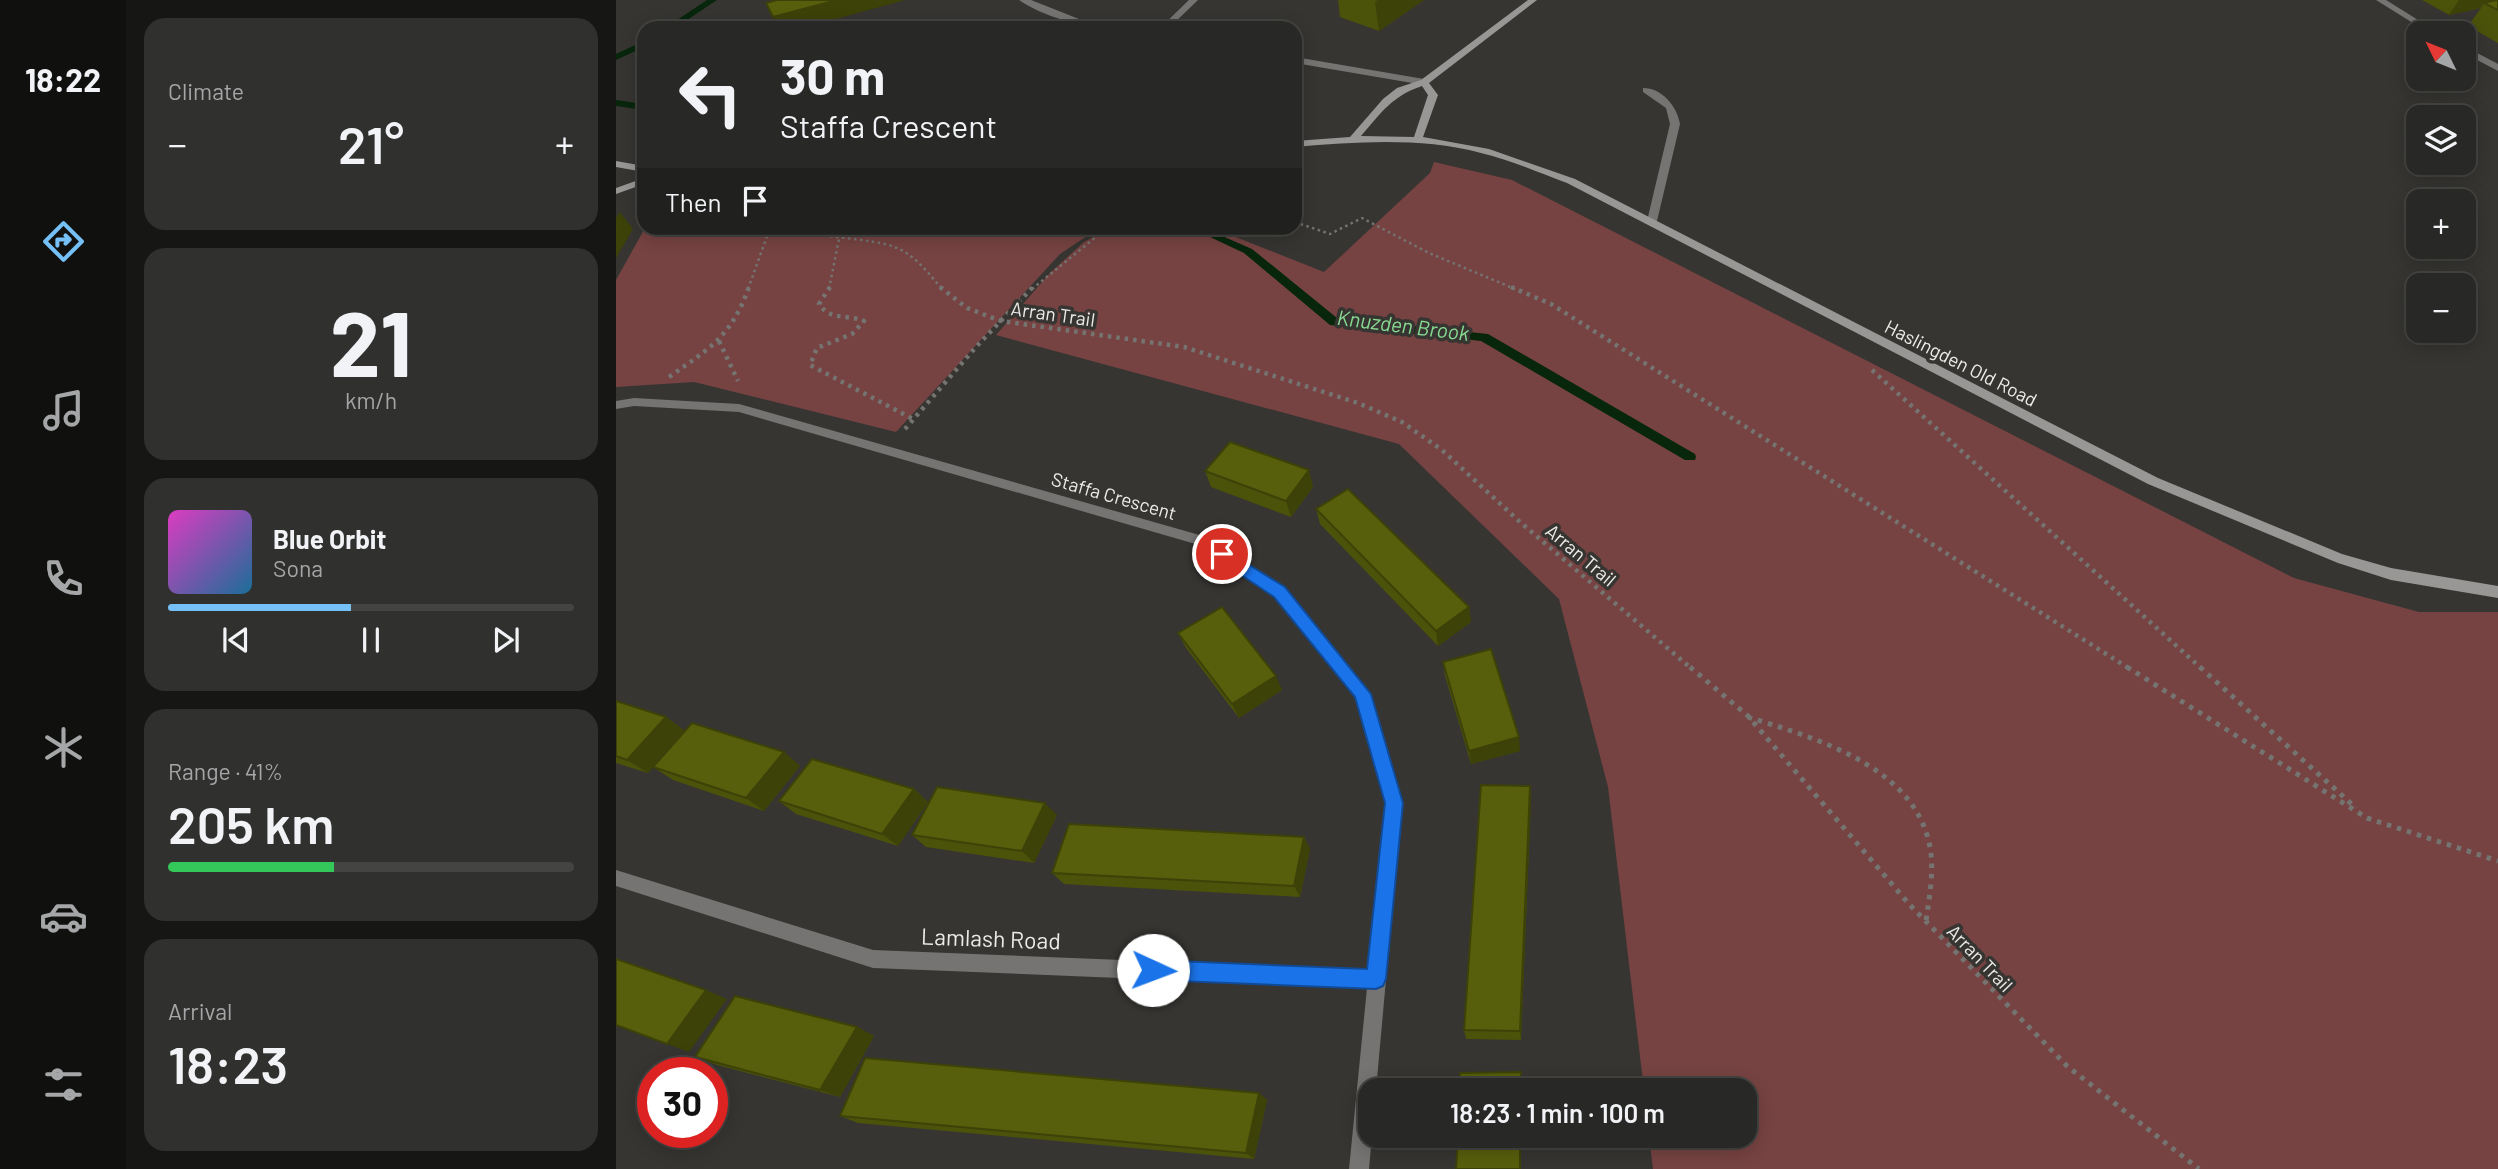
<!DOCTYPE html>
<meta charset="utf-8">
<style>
:root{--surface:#282826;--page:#30302e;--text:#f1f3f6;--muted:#a5a6a7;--line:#444443;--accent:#75c0f6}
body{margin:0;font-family:Barlow,sans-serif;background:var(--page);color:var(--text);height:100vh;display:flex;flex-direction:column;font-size:26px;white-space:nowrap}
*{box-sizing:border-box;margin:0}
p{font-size:23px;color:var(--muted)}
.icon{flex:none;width:38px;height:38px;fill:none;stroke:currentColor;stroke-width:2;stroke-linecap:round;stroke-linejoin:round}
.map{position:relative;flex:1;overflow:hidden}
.sheet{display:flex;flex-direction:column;gap:18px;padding:18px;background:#161615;width:490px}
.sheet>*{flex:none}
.hud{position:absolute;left:21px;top:21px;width:665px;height:214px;border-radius:21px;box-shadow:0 4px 18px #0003,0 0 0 2px var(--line);background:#282826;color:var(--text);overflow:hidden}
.needle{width:46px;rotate:313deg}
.buttons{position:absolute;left:1790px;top:21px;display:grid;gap:14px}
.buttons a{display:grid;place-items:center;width:70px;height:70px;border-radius:14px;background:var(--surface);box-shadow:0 4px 18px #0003,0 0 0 2px var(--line);font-size:35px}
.speed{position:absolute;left:21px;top:1057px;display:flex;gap:14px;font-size:35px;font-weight:700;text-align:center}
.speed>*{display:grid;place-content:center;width:91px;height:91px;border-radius:50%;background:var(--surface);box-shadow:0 4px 18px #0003,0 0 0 2px var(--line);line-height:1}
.speed .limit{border:10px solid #d22;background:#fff;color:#111}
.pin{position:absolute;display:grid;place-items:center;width:60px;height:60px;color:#fff;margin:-30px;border:4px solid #fff;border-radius:50%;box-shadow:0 2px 7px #0007}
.me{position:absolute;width:77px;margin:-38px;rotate:92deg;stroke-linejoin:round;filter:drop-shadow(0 0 5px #0008)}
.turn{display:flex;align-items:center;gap:24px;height:147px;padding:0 28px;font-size:32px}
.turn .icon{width:91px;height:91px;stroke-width:2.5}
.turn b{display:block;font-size:49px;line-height:60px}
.then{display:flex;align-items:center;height:66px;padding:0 28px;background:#0003;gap:14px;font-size:26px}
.big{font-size:52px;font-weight:600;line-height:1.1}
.sheet .card{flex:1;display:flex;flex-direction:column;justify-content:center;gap:10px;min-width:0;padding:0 24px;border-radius:21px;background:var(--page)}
.sheet .dial{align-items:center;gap:0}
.dial b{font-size:91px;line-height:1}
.song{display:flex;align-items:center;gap:21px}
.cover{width:84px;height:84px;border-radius:10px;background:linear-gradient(135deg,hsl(310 70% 55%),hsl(200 70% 35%))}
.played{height:7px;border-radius:4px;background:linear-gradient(90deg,var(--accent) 45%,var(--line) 45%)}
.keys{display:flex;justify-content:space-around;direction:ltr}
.heat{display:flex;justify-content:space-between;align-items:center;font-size:38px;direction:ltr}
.charge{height:10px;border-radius:5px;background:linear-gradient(90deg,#34c759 41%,var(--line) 0)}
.trip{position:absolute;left:742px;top:1078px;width:399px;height:70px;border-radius:21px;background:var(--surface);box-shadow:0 4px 18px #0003,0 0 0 2px var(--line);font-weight:600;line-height:70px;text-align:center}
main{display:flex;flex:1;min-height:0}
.tab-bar{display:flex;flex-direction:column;width:126px;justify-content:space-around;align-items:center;background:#10100f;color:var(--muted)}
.tab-bar .icon{width:49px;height:49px}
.tab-bar .current{color:var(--accent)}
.tab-bar b{font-size:32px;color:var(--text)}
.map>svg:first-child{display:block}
</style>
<main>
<nav class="tab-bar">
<b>18:22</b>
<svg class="icon current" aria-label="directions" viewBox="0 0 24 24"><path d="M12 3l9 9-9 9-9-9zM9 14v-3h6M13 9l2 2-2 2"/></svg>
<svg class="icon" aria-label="music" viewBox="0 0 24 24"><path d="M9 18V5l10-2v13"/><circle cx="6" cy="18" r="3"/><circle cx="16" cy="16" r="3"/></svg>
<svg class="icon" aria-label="phone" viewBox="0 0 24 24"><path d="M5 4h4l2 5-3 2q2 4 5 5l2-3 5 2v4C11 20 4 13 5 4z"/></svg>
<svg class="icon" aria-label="climate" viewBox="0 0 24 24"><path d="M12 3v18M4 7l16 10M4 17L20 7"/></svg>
<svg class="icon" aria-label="car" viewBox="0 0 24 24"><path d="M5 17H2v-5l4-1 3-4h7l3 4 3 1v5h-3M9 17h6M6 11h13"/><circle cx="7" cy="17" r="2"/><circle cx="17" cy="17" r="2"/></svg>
<svg class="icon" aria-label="filters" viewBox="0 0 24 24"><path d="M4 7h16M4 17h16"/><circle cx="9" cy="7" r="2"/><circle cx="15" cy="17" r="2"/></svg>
</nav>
<section class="sheet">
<div class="card"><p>Climate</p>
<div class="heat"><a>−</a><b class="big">21°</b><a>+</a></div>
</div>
<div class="card dial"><b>21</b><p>km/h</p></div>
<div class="card">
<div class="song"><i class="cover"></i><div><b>Blue Orbit</b><p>Sona</p></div></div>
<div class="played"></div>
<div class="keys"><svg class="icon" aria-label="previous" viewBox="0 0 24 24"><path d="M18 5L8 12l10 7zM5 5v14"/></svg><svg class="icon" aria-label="pause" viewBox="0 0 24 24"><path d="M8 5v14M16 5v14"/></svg><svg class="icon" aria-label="next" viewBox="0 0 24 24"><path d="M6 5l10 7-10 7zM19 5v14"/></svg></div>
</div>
<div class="card"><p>Range · 41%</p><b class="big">205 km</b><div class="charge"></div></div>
<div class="card"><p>Arrival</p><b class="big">18:23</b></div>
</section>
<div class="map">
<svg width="1882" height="1169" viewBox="0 0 1882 1169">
<rect width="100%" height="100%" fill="#363532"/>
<path fill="#764342" d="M818 162 896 180 1678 578 1803 612H1882V1169H1037L1033 1136H1129V1090H1028L992 787 943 599 783 444 380 335 433 274 468 242 494 228H597L708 272 814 173Z
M29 228H483L444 254 280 432 78 382 0 387V280Z"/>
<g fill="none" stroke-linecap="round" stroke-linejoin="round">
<path fill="#07260c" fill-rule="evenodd" d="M91 0H101L59 28H49Z
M28 41V47L0 60V54Z
M0 100 28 104V110L0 106Z
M575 228H588L636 249 721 318 872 334 1079 454 1080 457 1079 460H1069L865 341 714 325 628 253Z"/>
<path stroke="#757471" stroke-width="2.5" stroke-dasharray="2.5 3.5" stroke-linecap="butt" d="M679 222 714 234 746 218 813 253 899 289
M179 228C211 240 254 237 281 248 300 256 313 274 326 289
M132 289 154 228
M213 289 223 239
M416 289 491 228"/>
<path stroke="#757471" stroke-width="4.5" stroke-dasharray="3.5 5" stroke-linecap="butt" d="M214 287 203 304C214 321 231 314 248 321L236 334 201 348 194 365 297 419
M324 287 351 308 385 321 568 347 742 403 786 422 826 450 904 522 1076 669
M895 287 935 304 1514 669
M103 341 122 381
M1256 370 1586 669
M53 377C94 348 115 337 133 287
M289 429 359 348 417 287"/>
<path stroke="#757471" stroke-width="5" stroke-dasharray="4.5 6" stroke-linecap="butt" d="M1074 667 1132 716 1293 904 1451 1066 1583 1169
M1511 667 1751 818 1882 861
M1584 667 1740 808
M1132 717C1195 737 1289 763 1311 835 1320 863 1314 892 1310 921"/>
<path fill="#757473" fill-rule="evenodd" d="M1760 0H1770L1823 33H1813Z
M1848 46 1882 64V71L1848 53Z
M1027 88C1046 88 1061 106 1064 124L1041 221 1036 224 1031 221 1054 124 1050 108 1027 92Z"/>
<path fill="#757473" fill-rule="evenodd" d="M403 0H415L463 19 495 28C467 28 426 16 403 0Z
M573 0H582L553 28H544Z
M679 57 808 79 813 82 808 85 679 63Z
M18 398 123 404 587 536 668 588 751 689 786 803 760 1090H754L756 1136 753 1169H733L751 988 257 968 0 886V870L257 950 753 970 770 803 739 697 658 596 583 545 123 412 18 406 0 409V401Z"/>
<path fill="#999796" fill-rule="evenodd" d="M912 0H921L813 83 822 95 807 137 873 149 959 179 1542 478 1726 554 1775 568 1882 586V598L1775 580 1722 563 1532 484 951 183C923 173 895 160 865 153 804 137 741 142 679 147V141L734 137 767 99 781 88 805 80ZM806 86 812 95 798 137 745 136C765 113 776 96 806 86Z
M0 161 28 166V172L0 167Z
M28 178V184L0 194V188Z"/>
</g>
<path fill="#4b520a" d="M722 0H808L763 31 724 17Z
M1806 0H1882V43L1852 26 1865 8 1833 15Z
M589 471 697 487 675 517 595 487Z
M700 509 853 607 855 622 822 646 704 524Z
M562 633 666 690 623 718 570 648Z
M827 662 904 751 855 764 829 676Z
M0 701 50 717 69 731 168 752 184 766 148 811 57 780 37 767 32 773 0 763Z
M914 786 915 799 905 1040 850 1039 848 1030Z
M298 789 312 802 282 846 180 814 163 801Z
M441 815 418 863 310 847 296 835Z
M688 837 694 849 684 897 448 884 436 873Z
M241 1027 258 1036 224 1097 101 1065 79 1057Z
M643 1093 651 1100 638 1159 242 1123 224 1116Z"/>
<path fill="#3d4208" d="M221 0H289L187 28H164L157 17Z
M762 0H808L763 31 759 2Z
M1843 0H1882L1868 3 1865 8 1833 15Z
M4 212 17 229 0 258V218Z
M693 470 697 487 675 517 670 501Z
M853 607 855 622 822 646 820 631Z
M660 676 666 690 623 718 616 704Z
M50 717 69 731 32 773 11 760Z
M903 737 904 751 855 764 853 751Z
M168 752 184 766 148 811 130 798Z
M914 786 915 799 905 1040 904 1031Z
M298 789 312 802 282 846 266 834Z
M429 803 441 815 418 863 406 851Z
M688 837 694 849 684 897 678 886Z
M90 990 111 999 73 1052 51 1044Z
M241 1027 258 1036 224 1097 204 1090Z
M643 1093 651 1100 638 1159 630 1153Z
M904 1136H905V1169H904Z"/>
<path fill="#575f0c" stroke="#3d4208" stroke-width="2" d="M161 0H221L157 17 150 3Z
M1882 0V10L1868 3 1880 0Z
M614 442 693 470 670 501 589 471Z
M732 489 853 607 820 631 700 509Z
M606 607 660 676 616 704 562 633Z
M875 649 903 737 853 751 827 662Z
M0 701 50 717 11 760 0 756Z
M76 723 168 752 130 798 37 767Z
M196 759 298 789 266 834 163 801Z
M865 785 914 786 904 1031 848 1030Z
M321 787 429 803 406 851 296 835Z
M453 824 688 837 678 886 436 873Z
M0 959 90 990 51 1044 0 1025Z
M119 996 241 1027 204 1090 79 1057Z
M249 1058 643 1093 630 1153 224 1116Z
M905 1072V1090H843L844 1073Z
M842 1136H904V1169H840Z"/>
<path fill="#1a73e8" stroke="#114b97" stroke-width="2" d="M606 548 669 587 755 694 787 803 770 979 767 986 760 989 537 980 529 977 527 970 529 963 537 960 751 969 769 803 739 697 658 597 600 558V549Z"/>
<g text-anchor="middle" stroke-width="7" stroke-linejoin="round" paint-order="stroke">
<g font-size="19" fill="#ebebe9" stroke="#363532">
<text transform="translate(437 314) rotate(8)" y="7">Arran Trail</text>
<text transform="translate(1345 363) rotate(27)" y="7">Haslingden Old Road</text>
<text transform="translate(498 496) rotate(16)" y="7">Staffa Crescent</text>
<text transform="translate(965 555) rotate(40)" y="7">Arran Trail</text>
<text transform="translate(1364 958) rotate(46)" y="7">Arran Trail</text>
</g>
<g font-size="21" font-style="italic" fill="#88da91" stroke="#363532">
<text transform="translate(787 326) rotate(7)" y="7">Knuzden Brook</text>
</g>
<g font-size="23" fill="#ebebe9" stroke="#363532">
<text transform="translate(375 939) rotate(2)" y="8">Lamlash Road</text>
</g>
</g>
</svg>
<div class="buttons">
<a><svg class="needle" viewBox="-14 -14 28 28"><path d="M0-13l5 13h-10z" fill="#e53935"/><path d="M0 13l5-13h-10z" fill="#a5a6a7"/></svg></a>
<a><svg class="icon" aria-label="layers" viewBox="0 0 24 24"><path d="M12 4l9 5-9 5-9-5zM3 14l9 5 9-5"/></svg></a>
<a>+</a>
<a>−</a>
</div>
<div class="speed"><div class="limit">30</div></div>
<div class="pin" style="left:606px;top:554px;background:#d93025"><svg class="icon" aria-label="arrive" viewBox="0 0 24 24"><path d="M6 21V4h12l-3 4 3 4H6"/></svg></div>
<svg class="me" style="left:537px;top:970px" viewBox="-20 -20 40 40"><circle r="19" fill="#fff"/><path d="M0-13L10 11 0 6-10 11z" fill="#1a73e8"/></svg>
<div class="trip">18:23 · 1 min · 100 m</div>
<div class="hud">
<div class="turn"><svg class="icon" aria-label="left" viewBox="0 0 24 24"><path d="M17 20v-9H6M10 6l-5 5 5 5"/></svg><div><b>30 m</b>Staffa Crescent</div></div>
<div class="then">Then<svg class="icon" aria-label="arrive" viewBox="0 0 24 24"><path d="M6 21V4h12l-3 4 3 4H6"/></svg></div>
</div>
</div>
</main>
